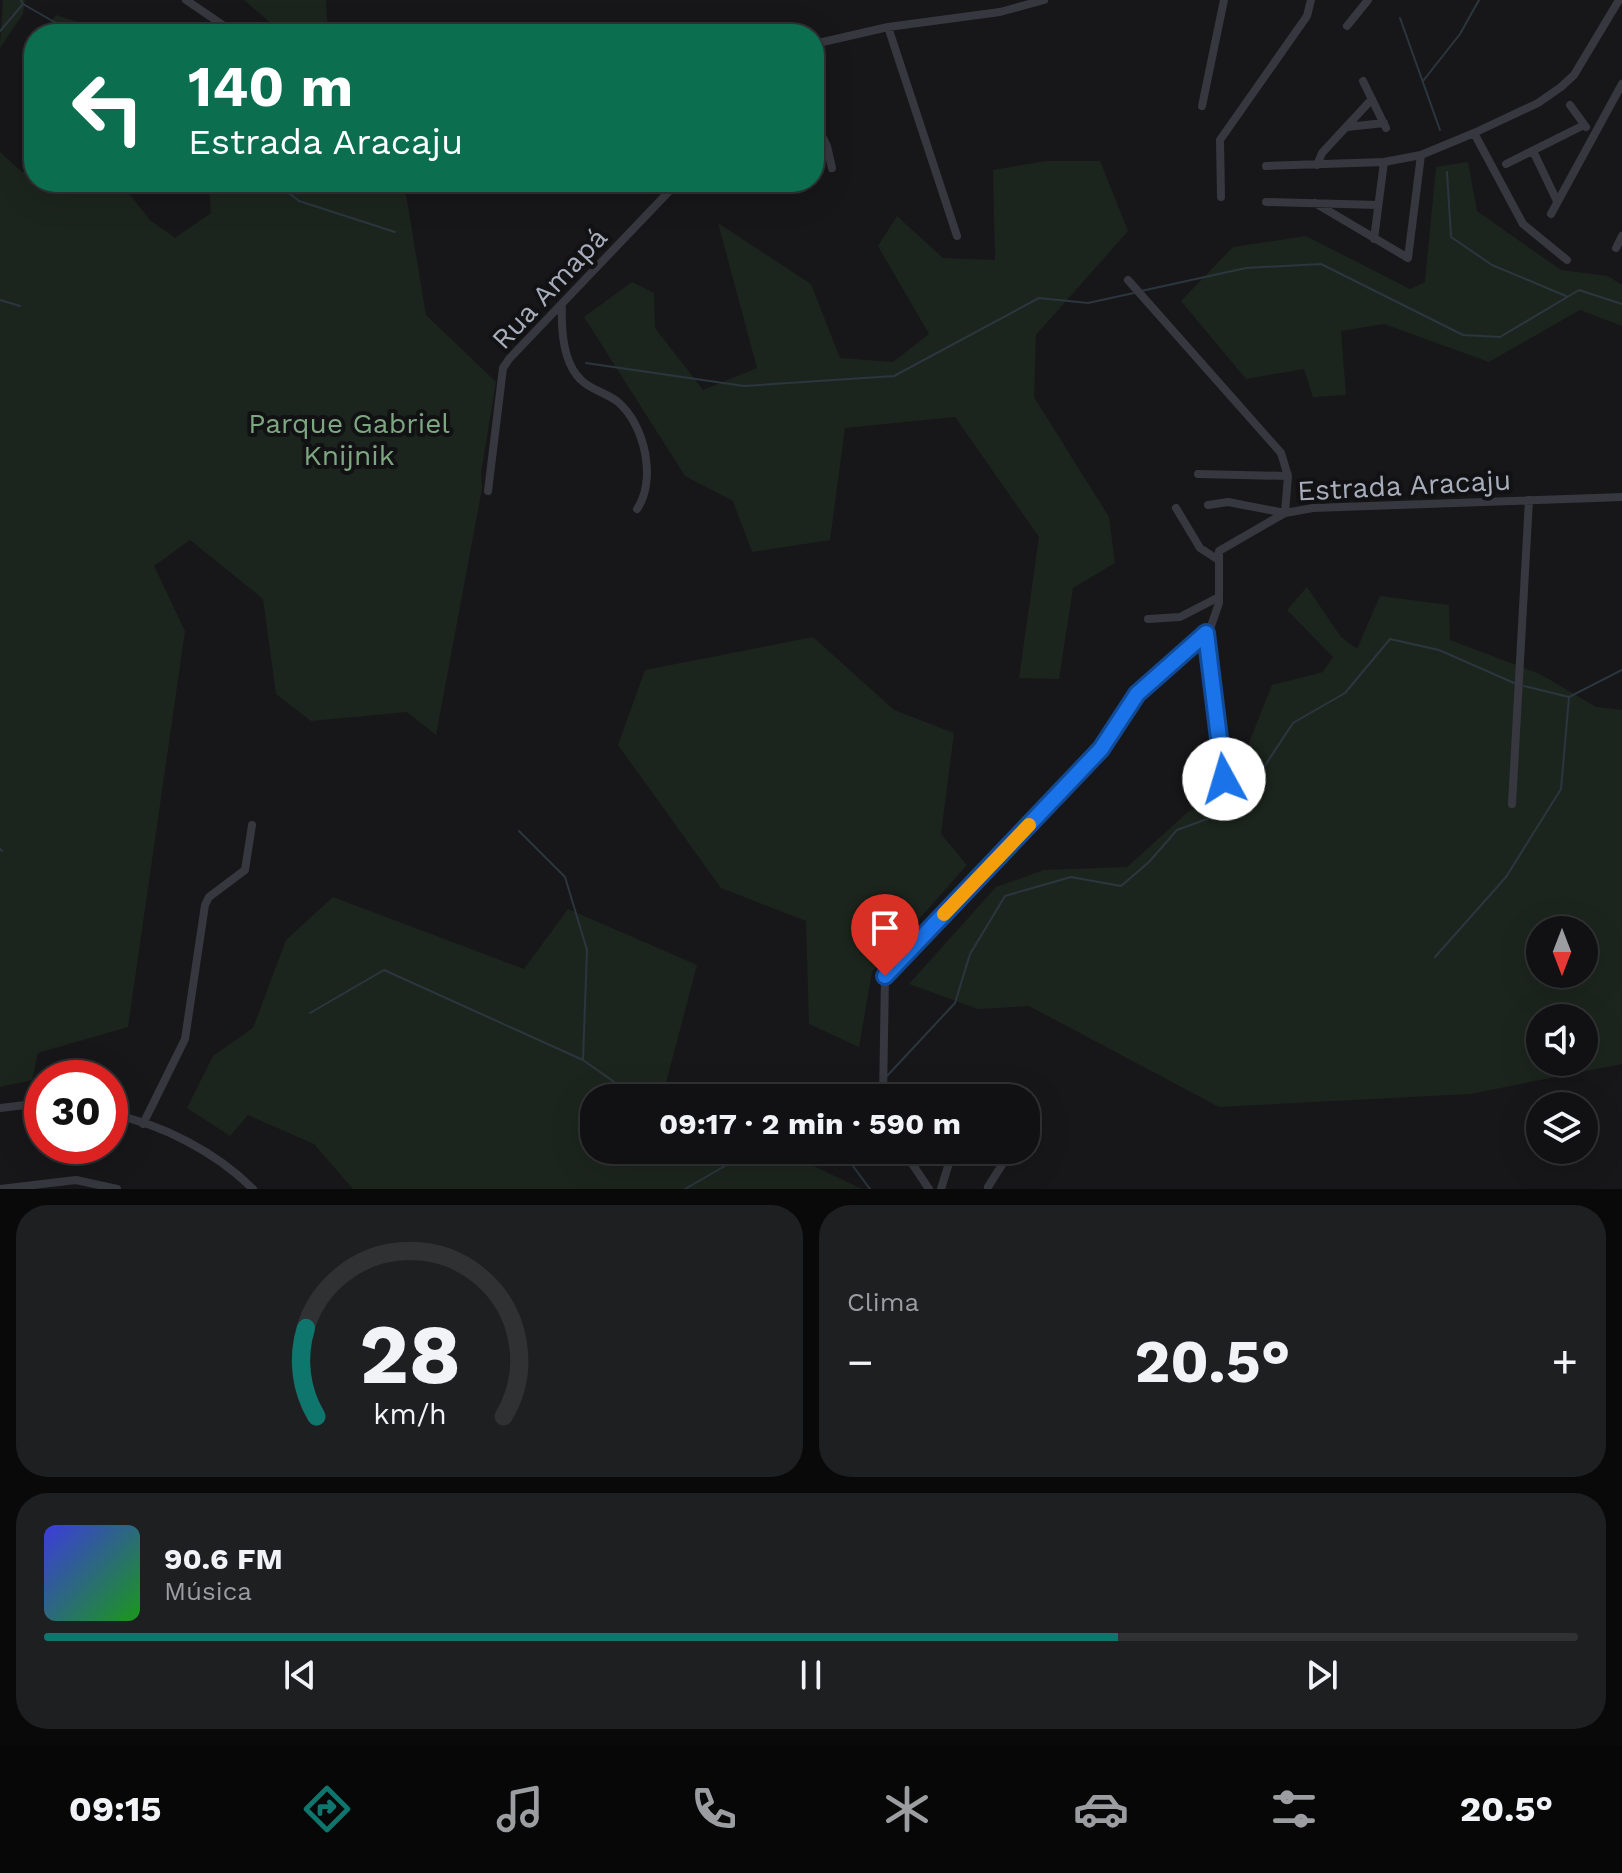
<!DOCTYPE html>
<html lang="pt">
<meta charset="utf-8">
<style>
:root{--surface:#111113;--page:#1e1f21;--text:#f1f3f6;--muted:#9c9da0;--line:#303133;--accent:#0f766e}
body{margin:0;font-family:"Work Sans",sans-serif;background:var(--page);color:var(--text);height:100vh;display:flex;flex-direction:column;font-size:30px;white-space:nowrap}
*{box-sizing:border-box;margin:0}
p{font-size:26px;color:var(--muted)}
.icon{flex:none;width:44px;height:44px;fill:none;stroke:currentColor;stroke-width:2;stroke-linecap:round;stroke-linejoin:round}
.map{position:relative;height:1189px;overflow:hidden}
.side{display:flex;flex-direction:column;gap:16px;padding:16px;background:#09090a;flex:1}
.side>*{flex:none}
.top-card{position:absolute;left:24px;top:24px;width:800px;height:168px;border-radius:32px;box-shadow:0 8px 32px #0002,0 0 0 2px var(--line);background:#0b6e4f;color:#fff;overflow:hidden}
.needle{width:52px;rotate:180deg}
.fabs{position:absolute;left:1526px;top:916px;display:grid;gap:16px}
.fabs a{display:grid;place-items:center;width:72px;height:72px;border-radius:50%;background:var(--surface);box-shadow:0 8px 32px #0002,0 0 0 2px var(--line);font-size:40px}
.speed{position:absolute;left:24px;top:1060px;display:flex;gap:16px;font-size:40px;font-weight:700;text-align:center}
.speed>*{display:grid;place-content:center;width:104px;height:104px;border-radius:50%;background:var(--surface);box-shadow:0 8px 32px #0002,0 0 0 2px var(--line);line-height:1}
.speed .limit{border:12px solid #d22;background:#fff;color:#111}
.pin{position:absolute;display:grid;place-items:center;width:68px;height:68px;color:#fff;margin:-82px -34px;border-radius:50% 50% 50% 0;rotate:-45deg;box-shadow:0 0 8px #0007}
.pin .icon{rotate:45deg}
.me{position:absolute;width:88px;margin:-44px;rotate:354deg;stroke-linejoin:round;filter:drop-shadow(0 0 6px #0008)}
.turn{display:flex;align-items:center;gap:28px;height:168px;padding:0 32px;font-size:36px}
.turn .icon{width:104px;height:104px;stroke-width:2.5}
.turn b{display:block;font-size:56px;line-height:68px}
.big{font-size:60px;font-weight:700;line-height:1.1}
.side .tile{flex:1;display:flex;flex-direction:column;justify-content:center;gap:12px;min-width:0;padding:0 28px;border-radius:32px;background:var(--page)}
.side .dial{align-items:center;gap:0}
.dial svg{height:208px;overflow:visible;fill:none;stroke:var(--line);stroke-width:7;stroke-linecap:round;text-anchor:middle}
.dial text{fill:var(--text);stroke:none}
.song{display:flex;align-items:center;gap:24px}
.cover{width:96px;height:96px;border-radius:12px;background:linear-gradient(135deg,hsl(240 70% 55%),hsl(120 70% 35%))}
.played{height:8px;border-radius:4px;background:linear-gradient(90deg,var(--accent) 70%,var(--line) 70%)}
.keys{display:flex;justify-content:space-around;direction:ltr}
.heat{display:flex;justify-content:space-between;align-items:center;font-size:44px;direction:ltr}
.side .tiles{flex:1;display:grid;gap:16px;grid-template-columns:1fr 1fr}
.tile:last-child{grid-column:span 2}
.trip{position:absolute;left:580px;top:1084px;width:460px;height:80px;border-radius:32px;background:var(--surface);box-shadow:0 8px 32px #0002,0 0 0 2px var(--line);font-weight:700;line-height:80px;text-align:center}
.tab-bar{display:flex;height:128px;justify-content:space-around;align-items:center;background:#070708;color:var(--muted)}
.tab-bar .icon{width:56px;height:56px}
.tab-bar .selected{color:var(--accent)}
.tab-bar b{font-size:36px;color:var(--text)}
.map>svg:first-child{display:block}
</style>
<div class="map">
<svg width="1622" height="1189" viewBox="0 0 1622 1189">
<rect width="100%" height="100%" fill="#171719"/>
<path fill="#1c251d" fill-rule="evenodd" d="M3 0H25L23 14 0 48Z
M244 0H326L328 34H283Z
M56 15 81 23 97 34H55L47 28Z
M0 152 22 172 34 171V182H120L150 220 175 238 211 213 208 182H404L426 315 496 382 481 473 482 489 436 735 407 712 311 721 276 694 263 599 190 540 154 566 185 631 128 1027 38 1053 32 1080 0 1087Z
M1046 161H1100L1128 231 1036 335 1034 397 1109 517 1115 563 1073 588 1059 679 1019 678 1039 537 955 417 845 428 830 540 752 552 733 501 685 476 584 317 632 282 654 293 655 328 703 390 757 368 718 223 811 284 840 358 893 362 929 334 878 246 897 216 943 258 995 260 993 170Z
M1468 162 1477 211 1561 270 1608 276 1622 285V326L1580 310 1489 362 1384 324 1341 331 1346 395 1313 397 1304 369 1246 379 1181 301 1233 247 1306 236 1410 289 1425 282 1436 167Z
M1307 587 1341 637 1357 649 1380 596 1449 605 1450 640 1540 674 1596 707 1622 710V1064L1470 1094 1219 1107 1029 1006 978 1009 909 984 996 887 1044 870 1127 867 1188 812 1231 788 1272 685 1323 672 1333 657 1287 610ZM1540 930H1584V974H1540ZM1540 1018H1584V1062H1540Z
M813 637 894 710 954 733 941 834 967 865 872 972 859 1047 809 1024 806 921 721 888 618 745 645 670Z
M333 897 524 969 568 909 697 965 662 1098H594V1150H780L862 1189H353L314 1144 248 1115 230 1136 187 1108 213 1056 253 1028 286 940Z"/>
<g fill="none" stroke-linecap="round" stroke-linejoin="round">
<path stroke="#2b363f" stroke-width="2" d="M23 4 75 34
M1400 18 1440 130
M0 31 23 4 21 0
M1423 81 1460 34 1479 0
M1447 172 1451 237 1492 265 1566 296
M275 182 299 201 395 232
M1141 291 1246 268 1321 264 1463 335 1500 337 1579 290 1622 304
M0 300 20 306
M586 363 744 386 894 376 1039 298 1088 303 1134 293
M1524 686 1569 697 1622 670
M519 831 565 877 587 950 583 1060
M0 849 2 851
M1435 957 1506 877 1561 789 1569 697
M310 1013 384 970 583 1060 637 1098
M887 1076 955 1003 970 954 1005 896 1071 877 1121 886 1149 862 1177 830 1237 808 1293 723 1345 693 1390 639 1439 650 1514 683
M867 1098 880 1084
M731 1150 740 1155
M841 1150 870 1189
M685 1189 742 1156 794 1150"/>
<path stroke="#37383f" stroke-width="8" d="M186 0 236 34
M1347 26 1368 0
M888 27 957 236
M814 44 888 27 1000 12 1044 0
M1363 81 1386 128
M1570 105 1586 127
M1202 106 1224 0
M814 120 827 146 832 168
M1347 127 1384 123
M1474 133 1523 224 1567 260
M1533 151 1557 201
M1506 164 1584 125
M1317 165 1322 153 1372 99
M1266 166 1384 162 1421 155 1474 133 1538 103 1561 87 1574 75 1619 0
M1221 197 1220 140 1307 16 1311 0
M1266 202 1378 205
M1315 203 1408 258 1421 155
M1551 214 1622 84
M1374 239 1384 162
M1616 248 1622 236
M1128 280 1281 453 1288 476 1285 513
M562 304C561 328 562 362 581 380 591 390 607 393 618 402 645 425 657 480 637 509
M1198 474 1288 476
M488 491 503 368 509 359 678 182
M1208 505 1228 502 1285 513
M1176 508 1200 548 1217 559
M1148 619 1180 617 1219 597
M1206 633 1224 779
M1512 804 1529 500
M883 1098 885 976 1101 749 1137 694 1210 629 1219 603V551L1285 513 1313 508 1622 497
M0 1108 42 1103
M110 1114C161 1123 217 1153 253 1189
M143 1124 185 1039 205 905 209 897 245 870 252 825
M903 1150 929 1189
M988 1187 1005 1160 989 1150
M0 1189 76 1180 117 1189
M941 1189 953 1150"/>
</g>
<g fill="none" stroke-linecap="round" stroke-linejoin="round">
<defs>
<path id="route" d="M885 976 1101 749 1137 694 1206 633 1224 779"/>
</defs>
<use href="#route" stroke="#114b97" stroke-width="20"/>
<use href="#route" stroke="#1a73e8" stroke-width="14"/>
<path stroke="#f59e0b" stroke-width="14" d="M944 914 1029 825"/>
</g>
<g text-anchor="middle" stroke-width="8" stroke-linejoin="round" paint-order="stroke">
<g font-size="28" fill="#a7adba" stroke="#121214">
<text transform="translate(549 288) rotate(-47)" y="10">Rua Amapá</text>
<text transform="translate(1404 485) rotate(-3)" y="10">Estrada Aracaju</text>
</g>
<g font-size="28" fill="#7da780" stroke="#121214">
<text x="349" y="433">Parque Gabriel<tspan x="349" dy="32">Knijnik</tspan></text>
</g>
</g>
</svg>
<div class="fabs">
<a><svg class="needle" viewBox="-14 -14 28 28"><path d="M0-13l5 13h-10z" fill="#e53935"/><path d="M0 13l5-13h-10z" fill="#9c9da0"/></svg></a>
<a><svg class="icon" aria-label="sound" viewBox="0 0 24 24"><path d="M4 9h4l5-4v14l-5-4H4zM17 9q2 3 0 6"/></svg></a>
<a><svg class="icon" aria-label="layers" viewBox="0 0 24 24"><path d="M12 4l9 5-9 5-9-5zM3 14l9 5 9-5"/></svg></a>
</div>
<div class="speed"><div class="limit">30</div></div>
<div class="pin" style="left:885px;top:976px;background:#d93025"><svg class="icon" aria-label="arrive" viewBox="0 0 24 24"><path d="M6 21V4h12l-3 4 3 4H6"/></svg></div>
<svg class="me" style="left:1224px;top:779px" viewBox="-20 -20 40 40"><circle r="19" fill="#fff"/><path d="M0-13L10 11 0 6-10 11z" fill="#1a73e8"/></svg>
<div class="trip">09:17 · 2 min · 590 m</div>
<div class="top-card">
<div class="turn"><svg class="icon" aria-label="left" viewBox="0 0 24 24"><path d="M17 20v-9H6M10 6l-5 5 5 5"/></svg><div><b>140 m</b>Estrada Aracaju</div></div>
</div>
</div>
<section class="side">
<div class="tiles">
<div class="tile dial"><svg viewBox="0 0 100 80">
<path d="M14 69A42 42 0 1 1 86 69"/>
<path d="M14 69A42 42 0 0 1 10 35" stroke="#0f766e"/>
<text x="50" y="56" font-size="32" font-weight="700">28</text>
<text x="50" y="72" font-size="11">km/h</text>
</svg></div>
<div class="tile"><p>Clima</p>
<div class="heat"><a>−</a><b class="big">20.5°</b><a>+</a></div>
</div>
<div class="tile">
<div class="song"><i class="cover"></i><div><b>90.6 FM</b><p>Música</p></div></div>
<div class="played"></div>
<div class="keys"><svg class="icon" aria-label="previous" viewBox="0 0 24 24"><path d="M18 5L8 12l10 7zM5 5v14"/></svg><svg class="icon" aria-label="pause" viewBox="0 0 24 24"><path d="M8 5v14M16 5v14"/></svg><svg class="icon" aria-label="next" viewBox="0 0 24 24"><path d="M6 5l10 7-10 7zM19 5v14"/></svg></div>
</div>
</div>
</section>
<nav class="tab-bar">
<b>09:15</b>
<svg class="icon selected" aria-label="directions" viewBox="0 0 24 24"><path d="M12 3l9 9-9 9-9-9zM9 14v-3h6M13 9l2 2-2 2"/></svg>
<svg class="icon" aria-label="music" viewBox="0 0 24 24"><path d="M9 18V5l10-2v13"/><circle cx="6" cy="18" r="3"/><circle cx="16" cy="16" r="3"/></svg>
<svg class="icon" aria-label="phone" viewBox="0 0 24 24"><path d="M5 4h4l2 5-3 2q2 4 5 5l2-3 5 2v4C11 20 4 13 5 4z"/></svg>
<svg class="icon" aria-label="climate" viewBox="0 0 24 24"><path d="M12 3v18M4 7l16 10M4 17L20 7"/></svg>
<svg class="icon" aria-label="car" viewBox="0 0 24 24"><path d="M5 17H2v-5l4-1 3-4h7l3 4 3 1v5h-3M9 17h6M6 11h13"/><circle cx="7" cy="17" r="2"/><circle cx="17" cy="17" r="2"/></svg>
<svg class="icon" aria-label="filters" viewBox="0 0 24 24"><path d="M4 7h16M4 17h16"/><circle cx="9" cy="7" r="2"/><circle cx="15" cy="17" r="2"/></svg>
<b>20.5°</b>
</nav>
